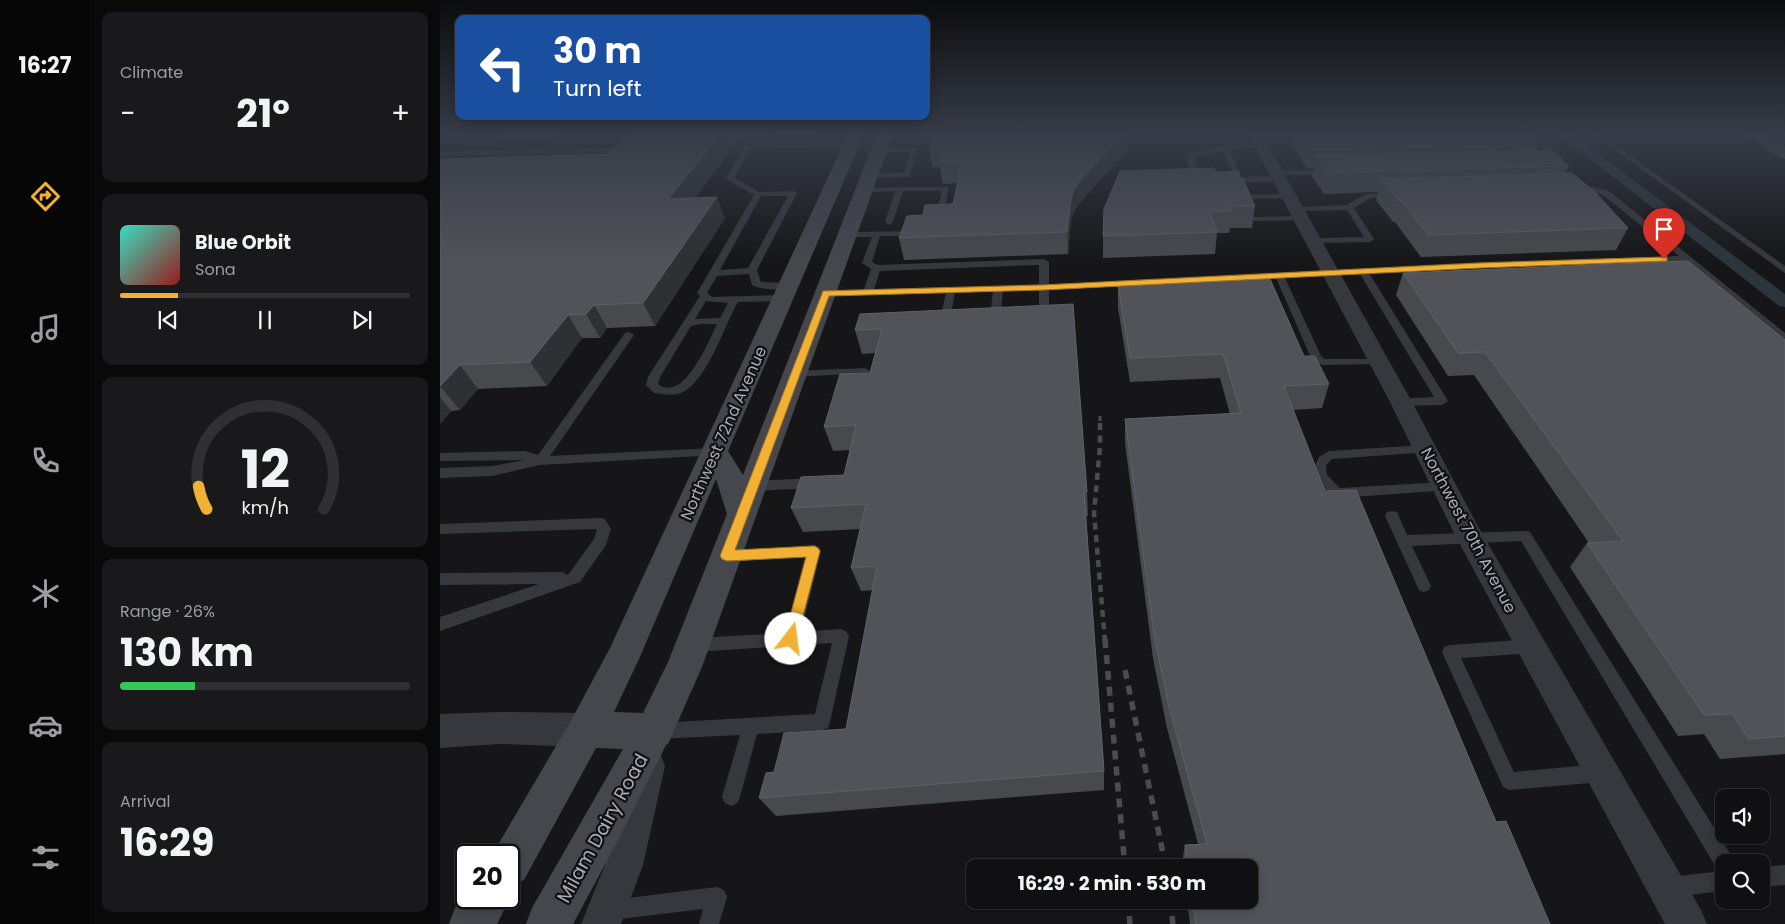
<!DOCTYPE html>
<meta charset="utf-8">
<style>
:root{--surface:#101012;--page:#19191b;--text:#f1f3f6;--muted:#9c9d9f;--line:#303032;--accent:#f2b134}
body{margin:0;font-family:Poppins,sans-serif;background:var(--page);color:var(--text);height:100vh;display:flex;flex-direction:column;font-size:19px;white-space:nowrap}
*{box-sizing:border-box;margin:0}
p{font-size:16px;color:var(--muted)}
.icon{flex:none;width:28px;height:28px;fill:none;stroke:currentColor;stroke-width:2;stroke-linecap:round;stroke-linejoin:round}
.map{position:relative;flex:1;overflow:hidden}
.drawer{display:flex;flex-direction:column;gap:12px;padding:12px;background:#09090a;width:350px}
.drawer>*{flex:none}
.hud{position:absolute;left:15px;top:15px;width:475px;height:105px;border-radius:10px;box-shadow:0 2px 12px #0003,0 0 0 1px var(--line);background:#1a4fa0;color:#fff;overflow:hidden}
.fabs{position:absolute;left:1275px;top:789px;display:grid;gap:10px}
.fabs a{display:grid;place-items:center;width:55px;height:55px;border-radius:10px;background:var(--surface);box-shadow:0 2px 12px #0003,0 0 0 1px var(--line);font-size:25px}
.speed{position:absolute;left:15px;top:844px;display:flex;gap:10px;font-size:25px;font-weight:700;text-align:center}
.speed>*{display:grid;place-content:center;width:65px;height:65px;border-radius:50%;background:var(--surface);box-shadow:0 2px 12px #0003,0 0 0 1px var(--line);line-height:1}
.speed .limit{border:2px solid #111;border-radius:8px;background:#fff;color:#111}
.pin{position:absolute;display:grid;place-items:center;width:42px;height:42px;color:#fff;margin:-51px -21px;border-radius:50% 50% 50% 0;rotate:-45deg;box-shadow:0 0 5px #0007}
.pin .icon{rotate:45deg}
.me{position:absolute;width:55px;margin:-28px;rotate:15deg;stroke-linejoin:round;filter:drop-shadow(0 0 4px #0008)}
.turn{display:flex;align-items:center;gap:18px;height:105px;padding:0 15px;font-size:22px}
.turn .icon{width:65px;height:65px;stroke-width:2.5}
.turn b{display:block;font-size:35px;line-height:42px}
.big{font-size:38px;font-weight:700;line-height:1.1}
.drawer .card{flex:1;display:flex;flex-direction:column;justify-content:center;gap:8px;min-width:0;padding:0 18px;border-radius:10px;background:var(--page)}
.drawer .dial{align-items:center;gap:0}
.dial svg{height:130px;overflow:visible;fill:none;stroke:var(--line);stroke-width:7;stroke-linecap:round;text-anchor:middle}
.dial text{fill:var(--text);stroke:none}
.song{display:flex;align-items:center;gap:15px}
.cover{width:60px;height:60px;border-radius:8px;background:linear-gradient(135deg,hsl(170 70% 55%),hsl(0 70% 35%))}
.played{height:5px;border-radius:2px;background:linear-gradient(90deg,var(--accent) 20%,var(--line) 20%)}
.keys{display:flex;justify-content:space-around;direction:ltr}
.heat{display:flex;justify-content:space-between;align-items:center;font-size:28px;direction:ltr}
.charge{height:8px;border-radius:4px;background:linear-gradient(90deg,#34c759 26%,var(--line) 0)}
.trip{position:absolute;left:526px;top:859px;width:292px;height:50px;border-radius:10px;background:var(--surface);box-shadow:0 2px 12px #0003,0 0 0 1px var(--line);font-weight:700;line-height:50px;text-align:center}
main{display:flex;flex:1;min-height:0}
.tab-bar{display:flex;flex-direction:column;width:90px;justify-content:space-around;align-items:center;background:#060607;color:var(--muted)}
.tab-bar .icon{width:35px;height:35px}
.tab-bar .on{color:var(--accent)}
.tab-bar b{font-size:22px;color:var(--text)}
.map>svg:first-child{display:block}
</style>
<main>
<nav class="tab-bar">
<b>16:27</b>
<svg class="icon on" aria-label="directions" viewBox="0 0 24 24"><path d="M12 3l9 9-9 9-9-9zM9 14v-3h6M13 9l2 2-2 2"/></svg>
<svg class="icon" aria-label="music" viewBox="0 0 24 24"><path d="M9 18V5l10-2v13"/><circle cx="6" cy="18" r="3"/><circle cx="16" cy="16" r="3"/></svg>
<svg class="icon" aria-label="phone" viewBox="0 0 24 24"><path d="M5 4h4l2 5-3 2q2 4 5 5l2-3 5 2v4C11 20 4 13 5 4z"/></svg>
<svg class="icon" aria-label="climate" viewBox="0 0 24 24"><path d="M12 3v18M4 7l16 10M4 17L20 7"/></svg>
<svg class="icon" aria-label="car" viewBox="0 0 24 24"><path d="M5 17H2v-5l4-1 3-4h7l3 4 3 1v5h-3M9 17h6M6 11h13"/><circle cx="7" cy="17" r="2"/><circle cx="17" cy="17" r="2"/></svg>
<svg class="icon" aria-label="filters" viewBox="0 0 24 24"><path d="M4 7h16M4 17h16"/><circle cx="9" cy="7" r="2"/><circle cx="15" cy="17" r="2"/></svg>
</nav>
<section class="drawer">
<div class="card"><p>Climate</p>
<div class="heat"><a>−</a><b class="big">21°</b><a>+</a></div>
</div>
<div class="card">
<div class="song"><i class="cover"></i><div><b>Blue Orbit</b><p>Sona</p></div></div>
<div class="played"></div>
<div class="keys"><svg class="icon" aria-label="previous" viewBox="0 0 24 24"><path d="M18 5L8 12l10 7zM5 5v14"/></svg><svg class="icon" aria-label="pause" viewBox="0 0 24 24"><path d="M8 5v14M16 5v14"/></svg><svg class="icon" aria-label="next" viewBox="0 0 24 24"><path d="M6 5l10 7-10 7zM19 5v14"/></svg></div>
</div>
<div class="card dial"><svg viewBox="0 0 100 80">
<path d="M14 69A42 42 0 1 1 86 69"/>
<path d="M14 69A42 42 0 0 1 9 55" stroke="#f2b134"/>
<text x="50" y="56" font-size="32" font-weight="700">12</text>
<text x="50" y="72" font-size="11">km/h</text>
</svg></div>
<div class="card"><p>Range · 26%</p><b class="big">130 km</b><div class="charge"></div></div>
<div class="card"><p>Arrival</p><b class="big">16:29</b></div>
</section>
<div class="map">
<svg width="1345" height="924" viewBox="0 0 1345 924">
<rect width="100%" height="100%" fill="#161618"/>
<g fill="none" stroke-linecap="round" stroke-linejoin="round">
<path fill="#2c353c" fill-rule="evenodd" d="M1118 134H1132L1345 294V307L1339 306Z"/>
<path fill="#37383d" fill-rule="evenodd" d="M147 134H154L148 139 145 137Z
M816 134H890L887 136 814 137 813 136Z
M1087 134H1094L1124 158V162H1118Z
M1153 134H1160L1345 266V273Z
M413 144 415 145 411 147 310 149 294 178 319 192 353 191 357 193 317 270 321 282 349 283 354 286C347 291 319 290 312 285L309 274 277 276 267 293 272 297 344 295 349 298 344 301 298 302C284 326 267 382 241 393 234 396 221 394 214 393L206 385 208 377 260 296 257 293 314 195 286 179 303 149 272 150 268 148 269 146ZM321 196H348L308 268 280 270ZM266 301 288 303 280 318 255 319ZM261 324H277C269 340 244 404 218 384L220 377 251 326Z
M821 144H824V148L790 150 801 177 839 176 843 178 842 180C821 183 773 185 755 174 750 171 748 166 746 161L749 153 785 146ZM783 151 794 176C779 176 759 177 754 161L755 156Z
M190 148 194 150 193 152 0 156V152Z
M436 148H477L470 177 426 178V174H429L464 173 470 152H436Z
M890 170H893V174L836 175 832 173 836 171Z
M460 187H509L502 222 495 220 502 191H463L453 222 449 225 445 222 455 191 424 192 420 190 424 188Z
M1154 187 1169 191 1345 333V341L1341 340 1245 262 1040 268 929 273 1008 401 1002 405 961 406 955 402 957 399 994 397 920 274 845 278 881 356 884 359H942L943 361 938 364 882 365 872 360 836 278 609 290V315L604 318 593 317 592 315 599 312V290L563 291 560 317 555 320 550 317 553 291 515 292 510 319 505 322 500 319 506 293 386 296 381 293 386 290 424 289 431 269 422 263 432 237H404V233L407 232 480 231V235L477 236H440L432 262 438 265 604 259 609 262V284L1040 262 1239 256 1163 195C1153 191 1139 195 1131 190L1135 188ZM599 265V284L434 289 440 271Z
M955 193 959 195 958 197 931 198 914 208 934 239 930 242 872 243 871 241 875 238 924 237 907 210 857 211 853 209 857 207 907 205 926 194Z
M852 194 853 196 849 198 802 199 798 197 802 195Z
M862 216H865V220L813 221 809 219 813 217Z
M189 332 194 335 110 456 274 448 280 452 278 455 100 465 52 476 0 478V468L52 466 85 460 0 461V453L85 451 98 455 185 333Z
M425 368 430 371 429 373 354 377 349 374 354 371Z
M985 445 989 446 991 449 989 452 892 459 886 465 887 475 900 488 1005 482 1010 484 1011 487 1010 490 898 498 883 488 873 470 879 457 889 451Z
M375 478 380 480 381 483 380 486 375 488 313 491 308 489 307 486 308 483 313 481Z
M952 511 957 512 967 535 1085 531 1090 532 1291 855 1293 862H1284V891L1230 897 1223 894 1220 887 1223 880 1230 877 1283 871 1277 869 1081 541 972 546 991 586 989 590 984 592 979 590 945 516 947 512Z
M160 518 165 519 171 529 166 545 140 582 0 631V617L99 584 0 585V573L122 572 128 575 154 539 157 529 0 534V524Z
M374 545 379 547 381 551 361 632 401 629 406 631 409 636 390 722 388 728 382 730 317 734 300 797 297 803 291 806 285 803 282 797 300 735 217 739 211 737 208 731 211 725 217 723 375 714 392 643 254 652 248 650 246 645 248 640 254 638 345 633 365 557 287 562 282 560 280 556 282 552Z
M1092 639 1098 641 1100 646 1098 651 1092 653 1021 658 1074 772 1161 764 1167 767 1170 773 1167 779 1161 782 1069 790 1063 787 1002 652 1004 647 1010 645Z
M1345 865V885L1321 887V867Z
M277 887 284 890 287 897 279 924H259L263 909 172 920 165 917 162 910 165 903 172 900Z"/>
<path fill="#37383d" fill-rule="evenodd" d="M808 134H822L972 402 1040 530 1261 910 1267 924H1225L1016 537 950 402Z
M60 712 146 713 158 718 163 730 158 742 146 747 60 744 0 748V714Z
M207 748 220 753 225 766 203 865 181 924H141L165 865 189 766 194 753Z"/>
<path fill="#45474d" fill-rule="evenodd" d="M408 134H424L288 451 303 475 437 134H453L262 667 228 744 226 745 176 844 133 924H86L92 908 183 749 156 748 84 880 69 886V855H52L133 717 170 648ZM276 479 287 514 228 662 203 713 174 712 199 659Z
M1303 134H1322L1345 147V159L1339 157Z
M26 892V898H69V895L70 898 57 924H9L15 908Z"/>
<path stroke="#4a4c52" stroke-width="3" stroke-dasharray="5 4.5" stroke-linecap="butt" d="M660 416V425"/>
<path stroke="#4a4c52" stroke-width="4.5" stroke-dasharray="7 5.5" stroke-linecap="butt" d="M660 423V446L654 513 665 641"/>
<path stroke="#4a4c52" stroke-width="5.5" stroke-dasharray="9 7" stroke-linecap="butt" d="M665 639 685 868
M685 670 726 868
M688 900 690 924
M730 900 733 924"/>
</g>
<path fill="#47494d" d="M57 134H123L117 139 61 140Z
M187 134H390L301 136 295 144 288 145 290 151 255 198 285 218 215 326 167 328 160 338H142L107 386 38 389 20 410 11 411 0 424V159L168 154 188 135Z
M493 134 687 150 642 200 635 210 631 220 628 254 464 260 459 238 483 215 513 204 517 183 503 184 500 167H492L489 147Z
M853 134H1087L1099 144 1097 150 1129 166 1125 173 1188 228 1176 250 981 257 955 222H953L936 200 938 192 884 194 872 176 874 168H867L852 144Z
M800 174V178L815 206 812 228H790L789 233H777L775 254 663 258V236Z
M963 273 1345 340V754L1280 759 1264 734 1238 736 1130 567 1147 543H1149L1034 375 1008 376 956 295Z
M678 285 864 356 889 384 882 408 853 410 885 491 1110 924H750L747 900H810V868H742V862L745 845 758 844 727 728 713 658 685 443V419L790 414 780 378 690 382 678 308Z
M633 304 647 492 648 516H646L664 771V790L336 816 319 798 334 772 406 729 433 590 421 591 411 568 420 529 363 532 351 508 404 475 410 450 393 451 384 427 430 373 435 353 422 354 415 330Z"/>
<path fill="#2f3033" d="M115 134H123L117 139Z
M281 134H284L290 151 238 220 228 199Z
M291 134H301V136L295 144Z
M684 134H687V150L642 200 635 210 631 220 628 254 627 232 631 199 634 189 641 179Z
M277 197 285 218 215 326 203 303Z
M154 305 167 328 160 338 146 314Z
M128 315 142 338 107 386 90 362Z
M20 365 38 389 20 410 0 386Z
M0 397 11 411 0 424Z"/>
<path fill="#525359" stroke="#5f6168" d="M189 134H281L228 199 277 197 203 303 154 305 146 314 128 315 90 362 20 365 0 386V159L168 154Z
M493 134H684L641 179 634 189 631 199 627 232 459 238 467 216 483 215 485 205 513 204 522 163H499L503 147H489Z
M860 134H1087L1099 144 871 150Z
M1109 150 1129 166 888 173 876 156Z
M774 168 776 172 799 171 800 174 799 177 803 179 815 206 790 207 792 211 770 212 777 232 663 236 664 209 680 171Z
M1132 173 1155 192 1188 228 988 235 962 201H959L942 179Z
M1248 261 1345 340V736L1309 739 1292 714 1264 715 1147 543 1183 541 1045 352 1018 353 963 273Z
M830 279 864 356H875L889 384 844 386 885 491 916 490 1056 822 1066 821 1110 924H756L753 900H810V868H748L745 845 767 844 729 707 714 635 685 419 801 413 783 354 690 358 678 285Z
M633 304 647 492H644L664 771 319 798 326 773 334 772 344 733 406 729 437 566 411 568 426 504 351 508 361 477 404 475 416 425 384 427 400 374 430 373 442 329 415 330 420 314Z"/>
<linearGradient id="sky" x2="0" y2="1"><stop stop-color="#0c0c0d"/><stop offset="0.51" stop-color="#363c48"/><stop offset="1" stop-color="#363c48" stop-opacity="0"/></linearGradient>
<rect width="1345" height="263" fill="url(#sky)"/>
<path fill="#f2b134" stroke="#9d7322" d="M1224 257H1227V261L1040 268 603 290 389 296 295 550 374 546 378 548 380 551 356 643 351 645 346 643 344 639 366 557 287 561 282 559 280 556 383 291 603 285 1040 263Z"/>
<g text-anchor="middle" stroke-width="4.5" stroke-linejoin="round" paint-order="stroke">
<g font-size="16" fill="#a8adb8" stroke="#111113">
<text transform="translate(283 433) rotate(-66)" y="6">Northwest 72nd Avenue</text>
<text transform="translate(1029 530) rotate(62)" y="6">Northwest 70th Avenue</text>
</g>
<g font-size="19" fill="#a8adb8" stroke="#111113">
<text transform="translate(162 828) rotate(-61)" y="7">Milam Dairy Road</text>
</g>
</g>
</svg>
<div class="fabs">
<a><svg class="icon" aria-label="sound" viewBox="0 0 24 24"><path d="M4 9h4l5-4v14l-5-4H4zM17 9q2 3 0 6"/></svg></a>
<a><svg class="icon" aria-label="search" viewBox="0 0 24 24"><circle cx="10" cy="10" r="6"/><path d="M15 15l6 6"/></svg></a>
</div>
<div class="speed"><div class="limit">20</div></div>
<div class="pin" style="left:1224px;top:259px;background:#d93025"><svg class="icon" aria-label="arrive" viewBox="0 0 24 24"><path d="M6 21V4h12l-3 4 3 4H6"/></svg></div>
<svg class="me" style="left:351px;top:639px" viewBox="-20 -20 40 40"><circle r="19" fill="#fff"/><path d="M0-13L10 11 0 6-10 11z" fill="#f2b134"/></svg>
<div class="trip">16:29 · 2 min · 530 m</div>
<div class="hud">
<div class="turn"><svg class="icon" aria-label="left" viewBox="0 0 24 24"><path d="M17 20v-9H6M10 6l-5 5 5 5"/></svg><div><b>30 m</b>Turn left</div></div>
</div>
</div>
</main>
